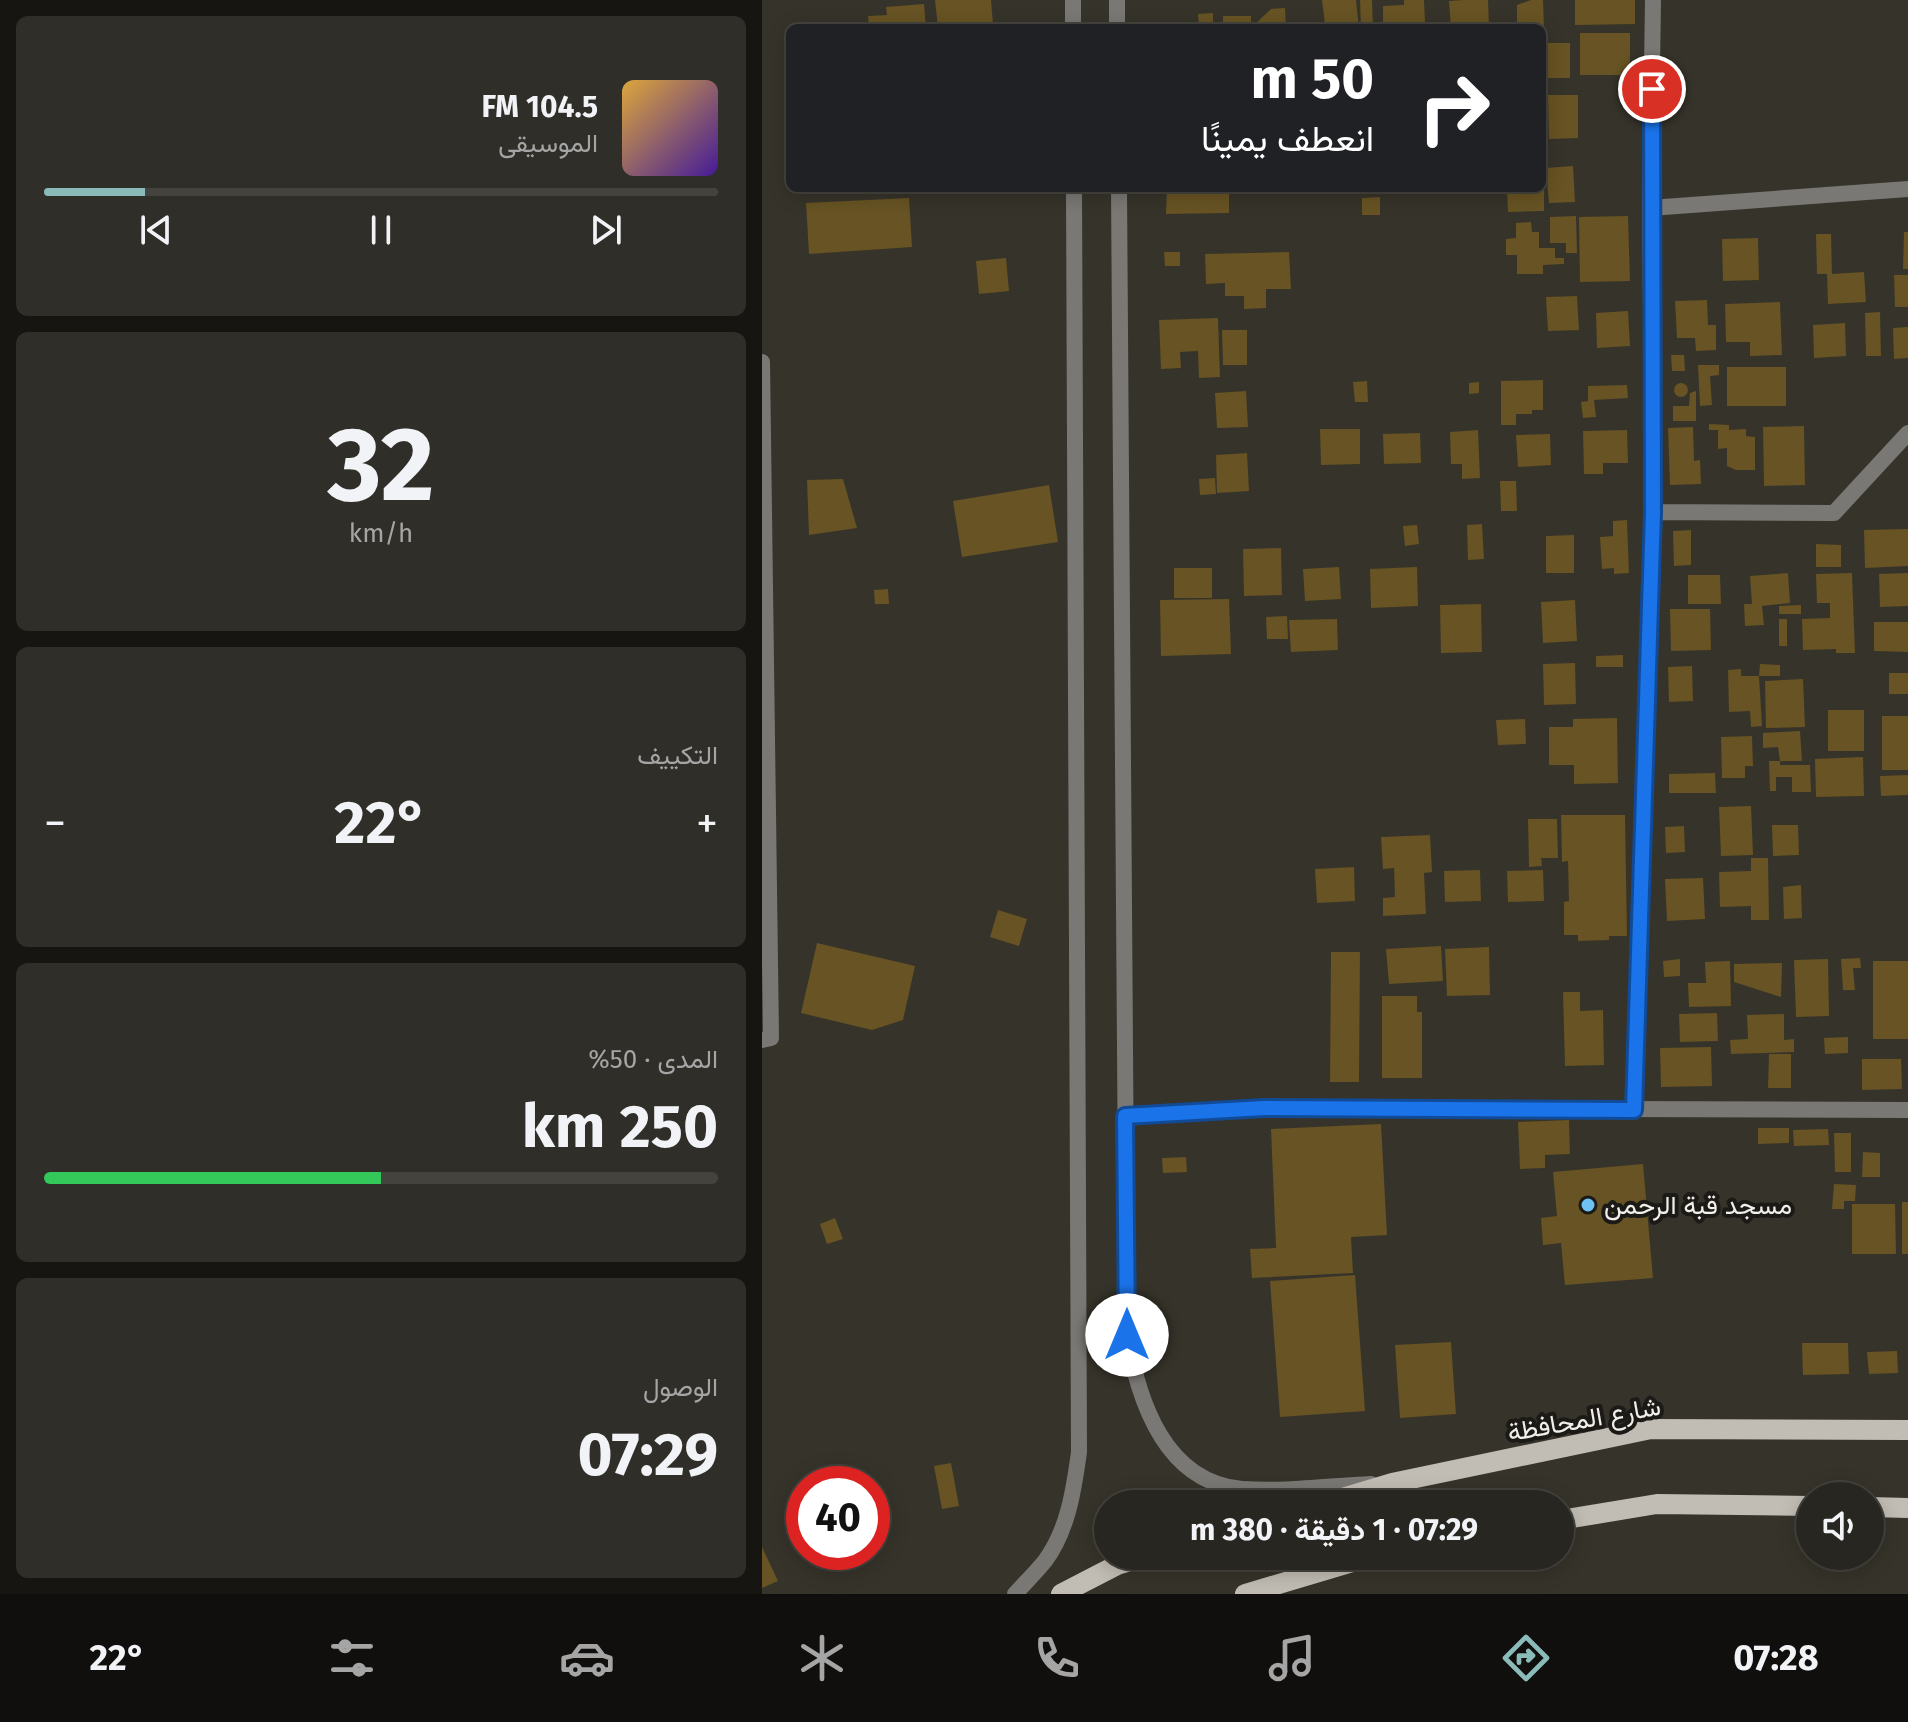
<!DOCTYPE html>
<html lang="ar">
<meta charset="utf-8">
<style>
:root{--surface:#282620;--page:#302e29;--text:#f1f3f6;--muted:#a5a5a5;--line:#44433e;--accent:#8bbbb9}
body{margin:0;font-family:"Fira Sans",Vazirmatn,sans-serif;background:var(--page);color:var(--text);direction:rtl;height:100vh;display:flex;flex-direction:column;font-size:30px;white-space:nowrap}
*{box-sizing:border-box;margin:0}
p{font-size:26px;color:var(--muted)}
.icon{flex:none;width:44px;height:44px;fill:none;stroke:currentColor;stroke-width:2;stroke-linecap:round;stroke-linejoin:round}
.map{position:relative;flex:1;overflow:hidden;direction:ltr}
.sheet{display:flex;flex-direction:column;gap:16px;padding:16px;background:#161512;width:762px}
.sheet>*{flex:none}
.top-card{position:absolute;left:24px;top:24px;width:760px;height:168px;border-radius:12px;box-shadow:0 4px 20px #0003,0 0 0 2px var(--line);direction:rtl;background:#202124;color:#fff;overflow:hidden}
.tools{position:absolute;left:1034px;top:1482px;display:grid;gap:16px}
.tools a{display:grid;place-items:center;width:88px;height:88px;border-radius:50%;background:var(--surface);box-shadow:0 4px 20px #0003,0 0 0 2px var(--line);font-size:40px}
.speed{position:absolute;left:24px;top:1466px;display:flex;gap:16px;font-size:40px;font-weight:700;text-align:center}
.speed>*{display:grid;place-content:center;width:104px;height:104px;border-radius:50%;background:var(--surface);box-shadow:0 4px 20px #0003,0 0 0 2px var(--line);line-height:1}
.speed .limit{border:12px solid #d22;background:#fff;color:#111}
.pin{position:absolute;display:grid;place-items:center;width:68px;height:68px;color:#fff;margin:-34px;border:4px solid #fff;border-radius:50%;box-shadow:0 2px 8px #0007}
.me{position:absolute;width:88px;margin:-44px;rotate:0deg;stroke-linejoin:round;filter:drop-shadow(0 0 6px #0008)}
.turn{display:flex;align-items:center;gap:28px;height:168px;padding:0 40px;font-size:36px}
.turn .icon{width:104px;height:104px;stroke-width:2.5}
.turn b{display:block;font-size:56px;line-height:68px}
.big{font-size:60px;font-weight:700;line-height:1.1}
.sheet .widget{flex:1;display:flex;flex-direction:column;justify-content:center;gap:12px;min-width:0;padding:0 28px;border-radius:12px;background:var(--page)}
.sheet .dial{align-items:center;gap:0}
.dial b{font-size:104px;line-height:1}
.song{display:flex;align-items:center;gap:24px}
.cover{width:96px;height:96px;border-radius:12px;background:linear-gradient(135deg,hsl(40 70% 55%),hsl(260 70% 35%))}
.played{height:8px;border-radius:4px;background:linear-gradient(90deg,var(--accent) 15%,var(--line) 15%)}
.keys{display:flex;justify-content:space-around;direction:ltr}
.heat{display:flex;justify-content:space-between;align-items:center;font-size:44px;direction:ltr}
.charge{height:12px;border-radius:6px;background:linear-gradient(90deg,#34c759 50%,var(--line) 0)}
.trip{position:absolute;left:332px;top:1490px;width:480px;height:80px;border-radius:40px;background:var(--surface);box-shadow:0 4px 20px #0003,0 0 0 2px var(--line);font-weight:700;line-height:80px;text-align:center;direction:rtl}
.tabs{display:flex;height:128px;justify-content:space-around;align-items:center;background:#100f0d;color:var(--muted)}
.tabs .icon{width:56px;height:56px}
.tabs .on{color:var(--accent)}
.tabs b{font-size:36px;color:var(--text)}
main{display:flex;flex:1;min-height:0}
.map>svg:first-child{display:block}
</style>
<main>
<div class="map">
<svg width="1146" height="1594" viewBox="0 0 1146 1594">
<rect width="100%" height="100%" fill="#36332a"/>
<path fill="#675323" d="M173 0H229L231 24 176 28Z
M560 0H594L597 28H583V24L563 25Z
M598 0H610L611 28H599Z
M642 0H662L663 22H651V28H621V6L642 5Z
M701 0H726L727 26 689 28 687 1Z
M769 0H781L782 28H755V5Z
M813 0H873V24L813 25Z
M162 4 164 28H107L106 16 125 15 124 7Z
M523 8 524 28H492V25L509 9Z
M451 13V26H437L436 14Z
M461 16H489V28H461Z
M818 33H868V75H818Z
M780 43H808V78H780Z
M786 95H816V138L787 139Z
M811 166 813 202 787 203 784 168Z
M437 188H467V213L404 214 405 190Z
M745 188H782V211L746 212Z
M618 197V215H600V198Z
M147 198 150 247 47 254 44 203Z
M814 216 815 253H804V243H788V217Z
M866 216 868 281 818 282 817 217Z
M769 222 770 232H777V248H793V258H802V264L781 265V274H755V255H744V239L754 238V223Z
M1142 232H1146V269H1141Z
M1054 234H1069L1070 274 1102 272 1104 302 1066 304 1065 274H1055Z
M996 238 997 280 961 281 960 239Z
M402 252H418V266H403Z
M527 252 529 289H504V308L482 309V296H463V283L444 284 443 254Z
M244 258 247 291 217 294 214 261Z
M1132 275H1146V307H1133Z
M815 296 817 330 786 331 784 297Z
M945 300 946 325H954V350L934 351 933 338H915L913 301Z
M1018 302 1020 355 988 356V342H964L963 304Z
M866 311 868 346 835 348 834 313Z
M1118 312 1119 356H1104L1103 313Z
M456 318 458 377 437 378 436 351 418 352 419 368 399 369 397 320Z
M1083 323 1084 356 1052 358 1051 325Z
M1146 327V358L1132 359 1131 328Z
M460 330H485V365H461Z
M909 355H922L923 371H910Z
M936 365H957V375L948 376 950 405 938 406Z
M965 367H1024V406H965Z
M781 380V410H770V414H754V425H739V381Z
M605 381 606 402H593L591 382Z
M717 382V393L707 394V383Z
M912 390a7 7 0 1 1 14 0a7 7 0 1 1-14 0Z
M865 385 866 398 832 400 834 417 821 418 819 402 826 401V386Z
M484 391 486 427 455 428 453 393Z
M934 391V421H911V406H927L928 393Z
M947 424 967 425V430L984 429V436L993 437V470H974L965 466V448L956 449V430H947Z
M1042 426 1043 485 1002 486 1001 427Z
M931 427 932 461 938 460 939 484 908 485 906 428Z
M558 429H598V464L559 465Z
M716 430 718 478 700 479V464H689L688 432Z
M865 430 866 463H841V474H822L821 431Z
M658 433 659 463 622 464 621 434Z
M788 434 789 465 756 467 754 435Z
M485 453 487 491 455 493 454 455Z
M453 478 454 494 438 495 437 479Z
M81 479 95 528 47 535 45 480Z
M738 481H754L755 511H739Z
M287 485 296 542 200 557 191 501Z
M865 520 867 573 852 574V568L840 569 838 537 851 536V521Z
M720 524 722 559 706 560 705 525Z
M655 525 657 544 643 546 641 526Z
M1146 529V566L1103 568 1102 530Z
M929 530V565L912 566 911 531Z
M812 535V573H784V536Z
M1054 544 1079 545V567H1054Z
M519 548 520 595 482 596 481 549Z
M577 567 579 599 543 601 541 569Z
M655 567 656 606 609 608 608 569Z
M412 568H450V598H412Z
M1026 573 1028 603 1000 606 1002 625 983 626 982 604H990L988 576Z
M1090 573 1093 653H1074V649L1041 650 1040 619 1068 618V603H1055L1054 574Z
M1146 573V606L1118 607 1117 574Z
M926 575H958L959 604H926Z
M126 589 127 604H113L112 590Z
M467 599 469 654 399 656 398 600Z
M813 600 815 641 781 643 779 602Z
M719 604 720 652 679 653 678 605Z
M1039 605V614H1017V606Z
M908 609H948L949 650 909 651Z
M525 616 526 639H505L504 617Z
M575 619 576 650 529 652 527 620Z
M1017 619H1025V646H1017Z
M1112 622H1146V652L1112 651Z
M861 655V667H834V656Z
M813 663 814 704 782 705 781 664Z
M998 664 1018 665V676H997Z
M930 666 931 701 907 702 906 667Z
M979 669V676H997L1000 726 989 727 988 711 967 712 966 670Z
M1127 673H1146V694H1127Z
M1041 679 1043 727 1004 728 1003 681Z
M1066 710H1102V751H1066Z
M1120 716H1146V770H1120Z
M855 718 856 783 812 784V765H787V727H811V719Z
M763 719 764 744 736 745 734 720Z
M1038 731 1040 761H1018V765H1048L1049 792H1030V777H1014V791H1008L1007 761H1018L1016 747 1001 748V733Z
M990 736 991 766H983V778H960L959 737Z
M1101 757 1102 796 1054 797 1053 759Z
M953 773 954 793H907V774Z
M1146 775V795L1119 796 1118 776Z
M989 806 991 855 959 856 957 807Z
M799 815H863L865 936H847V940L816 941V935H802V902L807 901 806 861 800 862Z
M766 819H795L796 858H779L780 866 767 867Z
M1010 825H1036L1037 855 1011 856Z
M922 826 923 852 904 853 903 827Z
M668 835 670 872 662 873 664 914 621 916V898L633 897 632 868 621 869 619 837Z
M989 858H1006L1007 920H989V906L958 907 957 872 989 871Z
M592 867 593 901 555 903 553 869Z
M718 870 719 901 683 902 682 871Z
M781 870 782 901 746 902 745 871Z
M941 878 943 919 905 921 903 879Z
M1039 885 1040 918 1022 919 1021 887Z
M236 910 265 919 257 946 228 937Z
M55 943 153 966 141 1020 110 1030 39 1013Z
M679 946 681 981 627 984 624 949Z
M727 947 728 995 685 996 683 949Z
M569 952H598L597 1082H568Z
M1098 958 1099 968H1091L1093 990H1081L1079 959Z
M918 959V976L902 977 901 961Z
M1066 959 1067 1016 1034 1017 1032 960Z
M968 961 969 1006 927 1007 926 983H944L943 962Z
M1111 961H1146V1039H1111Z
M1020 963 1019 997 972 982V964Z
M801 992H818V1011L841 1010 842 1065 803 1066Z
M620 996H655V1012H660V1078H620Z
M955 1013 956 1041 918 1042 917 1014Z
M1022 1014V1040L1032 1039V1052L969 1054 968 1040 986 1039 985 1015Z
M1086 1037V1053L1063 1054 1062 1038Z
M949 1047 950 1086 899 1087 898 1048Z
M1007 1054H1029V1088H1006Z
M1100 1059H1139L1140 1089 1100 1090Z
M807 1120 808 1154 783 1155V1168L758 1169 756 1122Z
M619 1124 625 1235 589 1237 591 1273 490 1278 488 1249 514 1248 509 1129Z
M996 1128H1027V1143L996 1144Z
M1066 1129 1067 1145 1032 1146 1031 1130Z
M1072 1133H1089V1172H1073Z
M1101 1152 1118 1153V1177H1100Z
M424 1157 425 1172 401 1173 400 1158Z
M881 1164 891 1278 803 1285 799 1243 781 1245 779 1218 795 1216 791 1172Z
M1072 1184 1094 1185 1093 1201H1082V1209H1070Z
M1140 1202H1146V1254H1140Z
M1090 1204H1133L1134 1254H1090Z
M73 1218 81 1239 65 1244 58 1224Z
M593 1275 603 1411 518 1417 508 1281Z
M689 1342 694 1414 638 1418 633 1345Z
M1040 1343H1086L1087 1374 1041 1375Z
M1135 1351 1136 1373 1107 1374 1105 1352Z
M189 1463 197 1506 180 1509 172 1466Z
M0 1547 16 1581 0 1588Z"/>
<g fill="none" stroke-linecap="round" stroke-linejoin="round">
<path stroke="#7a7874" stroke-width="16" d="M888 208 1146 189
M0 362 9 1038 0 1040
M891 512 1072 513 1146 433
M872 1110 891 512 888 208 891 0
M363 1116 502 1108 1146 1110"/>
<path stroke="#7a7874" stroke-width="16" d="M311 0V28
M355 0V28
M357 188 365 1335C376 1400 402 1482 480 1489 522 1492 566 1486 609 1484
M253 1594C263 1583 274 1572 283 1561 306 1530 312 1489 317 1452L312 188"/>
<path stroke="#c1bdb4" stroke-width="20" d="M560 1504 630 1483 889 1429 1146 1430
M1108 1507 1146 1508
M798 1520 895 1504 1048 1506
M299 1594 355 1565 386 1556
M483 1594 611 1556"/>
</g>
<g fill="none" stroke-linecap="round" stroke-linejoin="round">
<defs>
<path id="route" d="M365 1335 363 1116 502 1108 872 1110 891 512 890 89"/>
</defs>
<use href="#route" stroke="#114b97" stroke-width="20"/>
<use href="#route" stroke="#1a73e8" stroke-width="14"/>
</g>
<circle fill="#6ec2f3" stroke="#1c1a17" stroke-width="3" cx="826" cy="1205" r="8"/>
<g text-anchor="middle" stroke-width="8" stroke-linejoin="round" paint-order="stroke">
<g font-size="26" fill="#f2efea" stroke="#1c1a17" text-anchor="start">
<text x="842" y="1214">مسجد قبة الرحمن</text>
</g>
<g font-size="26" fill="#f2efea" stroke="#1c1a17">
<text transform="translate(822 1419) rotate(-10)" y="9">شارع المحافظة</text>
</g>
</g>
</svg>
<div class="tools">
<a><svg class="icon" aria-label="sound" viewBox="0 0 24 24"><path d="M4 9h4l5-4v14l-5-4H4zM17 9q2 3 0 6"/></svg></a>
</div>
<div class="speed"><div class="limit">40</div></div>
<div class="pin" style="left:890px;top:89px;background:#d93025"><svg class="icon" aria-label="arrive" viewBox="0 0 24 24"><path d="M6 21V4h12l-3 4 3 4H6"/></svg></div>
<svg class="me" style="left:365px;top:1335px" viewBox="-20 -20 40 40"><circle r="19" fill="#fff"/><path d="M0-13L10 11 0 6-10 11z" fill="#1a73e8"/></svg>
<div class="trip">07:29 · 1 دقيقة · 380 m</div>
<div class="top-card">
<div class="turn"><svg class="icon" aria-label="right" viewBox="0 0 24 24"><path d="M7 20v-9h11M14 6l5 5-5 5"/></svg><div><b>50 m</b>انعطف يمينًا</div></div>
</div>
</div>
<section class="sheet">
<div class="widget">
<div class="song"><i class="cover"></i><div><b>104.5 FM</b><p>الموسيقى</p></div></div>
<div class="played"></div>
<div class="keys"><svg class="icon" aria-label="previous" viewBox="0 0 24 24"><path d="M18 5L8 12l10 7zM5 5v14"/></svg><svg class="icon" aria-label="pause" viewBox="0 0 24 24"><path d="M8 5v14M16 5v14"/></svg><svg class="icon" aria-label="next" viewBox="0 0 24 24"><path d="M6 5l10 7-10 7zM19 5v14"/></svg></div>
</div>
<div class="widget dial"><b>32</b><p>km/h</p></div>
<div class="widget"><p>التكييف</p>
<div class="heat"><a>−</a><b class="big">22°</b><a>+</a></div>
</div>
<div class="widget"><p>المدى · 50%</p><b class="big">250 km</b><div class="charge"></div></div>
<div class="widget"><p>الوصول</p><b class="big">07:29</b></div>
</section>
</main>
<nav class="tabs">
<b>07:28</b>
<svg class="icon on" aria-label="directions" viewBox="0 0 24 24"><path d="M12 3l9 9-9 9-9-9zM9 14v-3h6M13 9l2 2-2 2"/></svg>
<svg class="icon" aria-label="music" viewBox="0 0 24 24"><path d="M9 18V5l10-2v13"/><circle cx="6" cy="18" r="3"/><circle cx="16" cy="16" r="3"/></svg>
<svg class="icon" aria-label="phone" viewBox="0 0 24 24"><path d="M5 4h4l2 5-3 2q2 4 5 5l2-3 5 2v4C11 20 4 13 5 4z"/></svg>
<svg class="icon" aria-label="climate" viewBox="0 0 24 24"><path d="M12 3v18M4 7l16 10M4 17L20 7"/></svg>
<svg class="icon" aria-label="car" viewBox="0 0 24 24"><path d="M5 17H2v-5l4-1 3-4h7l3 4 3 1v5h-3M9 17h6M6 11h13"/><circle cx="7" cy="17" r="2"/><circle cx="17" cy="17" r="2"/></svg>
<svg class="icon" aria-label="filters" viewBox="0 0 24 24"><path d="M4 7h16M4 17h16"/><circle cx="9" cy="7" r="2"/><circle cx="15" cy="17" r="2"/></svg>
<b>22°</b>
</nav>
